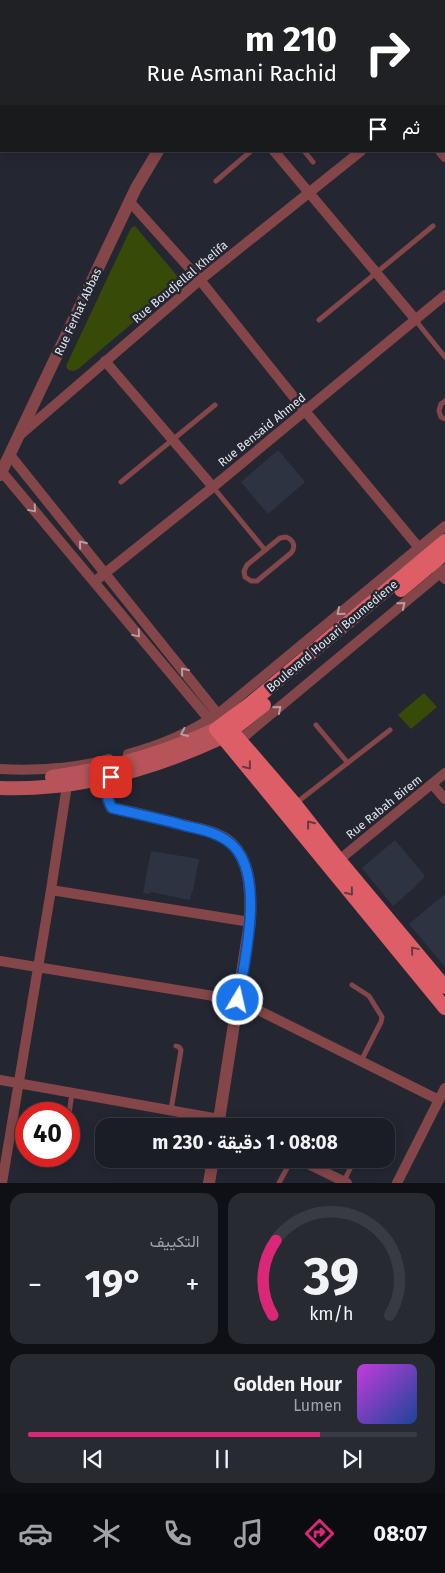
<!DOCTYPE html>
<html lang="ar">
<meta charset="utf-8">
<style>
:root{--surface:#1b1d26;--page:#282a32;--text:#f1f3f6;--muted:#a0a2a7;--line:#393b43;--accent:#db2777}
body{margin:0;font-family:"Fira Sans",Vazirmatn,sans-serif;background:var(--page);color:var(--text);direction:rtl;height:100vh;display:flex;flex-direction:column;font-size:19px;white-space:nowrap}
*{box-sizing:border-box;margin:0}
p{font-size:16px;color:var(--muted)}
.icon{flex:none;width:28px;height:28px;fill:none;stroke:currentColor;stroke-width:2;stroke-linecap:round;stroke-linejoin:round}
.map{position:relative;height:1183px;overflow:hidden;direction:ltr}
.side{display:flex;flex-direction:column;gap:10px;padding:10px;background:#0f1015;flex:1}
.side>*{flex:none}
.hud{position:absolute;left:0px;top:0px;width:445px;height:152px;box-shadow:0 2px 12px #0003,0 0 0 1px var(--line);direction:rtl;background:#202124;color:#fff;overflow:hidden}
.speed{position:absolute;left:15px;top:1102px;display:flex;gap:10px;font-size:25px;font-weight:700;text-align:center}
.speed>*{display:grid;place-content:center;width:65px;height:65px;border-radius:50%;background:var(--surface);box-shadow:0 2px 12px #0003,0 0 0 1px var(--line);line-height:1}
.speed .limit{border:8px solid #d22;background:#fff;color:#111}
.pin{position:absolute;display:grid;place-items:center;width:42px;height:42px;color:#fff;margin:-21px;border-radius:10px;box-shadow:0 2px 8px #0006}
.me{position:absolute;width:55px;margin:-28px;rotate:9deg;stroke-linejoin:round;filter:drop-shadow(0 0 4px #0008)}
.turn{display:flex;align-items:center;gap:18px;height:105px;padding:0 25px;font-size:22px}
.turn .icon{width:65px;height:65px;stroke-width:2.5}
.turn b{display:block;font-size:35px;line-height:42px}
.then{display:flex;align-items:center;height:48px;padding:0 25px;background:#0003;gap:10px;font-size:19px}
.big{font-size:38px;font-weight:700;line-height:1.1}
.side .widget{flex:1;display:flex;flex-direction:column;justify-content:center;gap:8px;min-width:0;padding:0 18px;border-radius:15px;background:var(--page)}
.side .dial{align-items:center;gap:0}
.dial svg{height:130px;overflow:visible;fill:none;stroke:var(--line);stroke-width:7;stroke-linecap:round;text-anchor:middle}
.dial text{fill:var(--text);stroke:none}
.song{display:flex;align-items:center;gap:15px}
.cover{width:60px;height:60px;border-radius:8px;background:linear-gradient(135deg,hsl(290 70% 55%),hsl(220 70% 35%))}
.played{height:5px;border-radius:2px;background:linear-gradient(90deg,var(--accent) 75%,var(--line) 75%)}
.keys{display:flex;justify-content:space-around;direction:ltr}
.heat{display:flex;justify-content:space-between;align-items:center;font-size:28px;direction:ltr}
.side .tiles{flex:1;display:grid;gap:10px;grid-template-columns:1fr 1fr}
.widget:last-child{grid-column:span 2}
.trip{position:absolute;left:95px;top:1118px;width:300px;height:50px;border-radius:15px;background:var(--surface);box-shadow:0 2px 12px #0003,0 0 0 1px var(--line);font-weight:700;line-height:50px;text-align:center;direction:rtl}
.menu{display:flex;height:80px;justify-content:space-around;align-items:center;background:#0b0c0f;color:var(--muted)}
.menu .icon{width:35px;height:35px}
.menu .on{color:var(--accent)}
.menu b{font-size:22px;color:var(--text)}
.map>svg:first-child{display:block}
</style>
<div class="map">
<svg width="445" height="1183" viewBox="0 0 445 1183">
<rect width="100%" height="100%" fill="#242732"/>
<path fill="#2e3342" d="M278 450 305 482 268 514 241 482Z
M395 840 425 876 414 888 393 906 362 868Z
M151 851 199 859 193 891H192L190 900 151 892 150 894 143 893Z
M445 894V967L409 924Z"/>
<path fill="#384a07" d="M135 226 178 277 180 283 78 369 74 371 68 370 66 366 131 228Z
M424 693 437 707 411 729 398 715Z"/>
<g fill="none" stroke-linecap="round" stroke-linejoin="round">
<path stroke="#844648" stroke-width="5" d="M304 151 313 162
M216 181 251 151
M319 320 433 226
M416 321 445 357
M445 401 441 404 439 411 441 417 445 419
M121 482 215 405
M213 487 265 550
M286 537C294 540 296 547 291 553L257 581H251L245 577 244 571 247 565 280 538Z
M316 725 348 763
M296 803 390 730
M352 985 369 996 382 1017 381 1022 361 1061
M171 1110 181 1050 179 1047 176 1046
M69 1114 72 1093
M355 1121 364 1126
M69 1149 70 1150
M344 1181 355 1159
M279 1183 292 1159"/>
<path stroke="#844648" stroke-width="10" d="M444 86 445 89
M444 122 445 120
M444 132 445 133
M274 151 416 320
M440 151 445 157
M130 202 200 280 305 411 445 579
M105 361 213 487
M20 435 200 280 361 151
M10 455 221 718
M2 472 213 724
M94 582 213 487 445 295
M240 740 445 569
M128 754C159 746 191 732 218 714L445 526
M0 769C37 771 73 769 109 759
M432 784 445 799
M339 860 445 773
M51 890 250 922
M0 961 238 1000 439 1100
M0 1080 219 1119 233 1126
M298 1159 347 1183
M2 1183 51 890 67 785
M397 1183 445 1088"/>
<path stroke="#844648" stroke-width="12" d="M292 1 293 0
M0 475 136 188 158 151
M111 777C107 790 105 796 112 808 136 813 160 819 183 825 198 829 214 831 227 840 252 858 251 895 250 922L218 1126
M209 1183 213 1159"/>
<path stroke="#b75459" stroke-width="14" d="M52 777C110 769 164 753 216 729
M0 788C78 791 154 769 223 737"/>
<path stroke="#dd5e66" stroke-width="14" d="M445 541 251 703 216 729 445 1008
M401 590 445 553
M225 723 295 804 339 860 445 987
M226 735 264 705"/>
</g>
<defs><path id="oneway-chevron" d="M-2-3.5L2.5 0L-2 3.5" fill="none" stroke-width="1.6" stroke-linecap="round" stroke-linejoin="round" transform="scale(1.25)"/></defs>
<g stroke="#b79ca1">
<use href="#oneway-chevron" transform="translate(33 509) rotate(50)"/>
<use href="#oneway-chevron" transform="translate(82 544) rotate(-129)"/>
<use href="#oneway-chevron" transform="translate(402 605) rotate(-40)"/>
<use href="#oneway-chevron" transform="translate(340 612) rotate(140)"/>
<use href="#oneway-chevron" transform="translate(137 634) rotate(50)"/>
<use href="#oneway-chevron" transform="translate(184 671) rotate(-129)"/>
<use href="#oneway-chevron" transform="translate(278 709) rotate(-40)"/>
<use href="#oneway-chevron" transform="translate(184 733) rotate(155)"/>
</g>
<g stroke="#653a44">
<use href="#oneway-chevron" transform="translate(248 766) rotate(51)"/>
<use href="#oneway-chevron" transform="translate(310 824) rotate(-128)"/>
<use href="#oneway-chevron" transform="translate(350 892) rotate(51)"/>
<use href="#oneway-chevron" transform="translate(414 950) rotate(-130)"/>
</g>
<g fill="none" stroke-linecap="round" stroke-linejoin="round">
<defs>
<path id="route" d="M111 777C107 790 105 796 112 808 137 814 162 819 186 826 200 829 214 832 226 840 268 866 245 959 238 1000"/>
</defs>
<use href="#route" stroke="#114b97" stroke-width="12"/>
<use href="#route" stroke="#1a73e8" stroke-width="9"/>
</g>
<g text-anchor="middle" stroke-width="5" stroke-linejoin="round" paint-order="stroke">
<g font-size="12" fill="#e0e3ea" stroke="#242732">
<text transform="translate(180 282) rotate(-40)" y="4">Rue Boudjellal Khelifa</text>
<text transform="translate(78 312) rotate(-65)" y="4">Rue Ferhat Abbas</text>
<text transform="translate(262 430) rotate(-39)" y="4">Rue Bensaid Ahmed</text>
<text transform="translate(332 636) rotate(-40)" y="4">Boulevard Houari Boumediene</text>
<text transform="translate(384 807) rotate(-39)" y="4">Rue Rabah Birem</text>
</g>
</g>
</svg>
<div class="speed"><div class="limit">40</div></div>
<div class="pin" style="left:111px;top:777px;background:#d93025"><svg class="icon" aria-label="arrive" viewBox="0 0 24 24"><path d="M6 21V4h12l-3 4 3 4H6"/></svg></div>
<svg class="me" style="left:238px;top:1000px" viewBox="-20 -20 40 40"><circle r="17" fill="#1a73e8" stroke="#fff" stroke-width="3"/><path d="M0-11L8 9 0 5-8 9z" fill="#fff"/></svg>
<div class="trip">08:08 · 1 دقيقة · 230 m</div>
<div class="hud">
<div class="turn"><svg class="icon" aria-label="right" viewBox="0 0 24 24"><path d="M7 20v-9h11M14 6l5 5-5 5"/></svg><div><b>210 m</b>Rue Asmani Rachid</div></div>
<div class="then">ثم<svg class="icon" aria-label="arrive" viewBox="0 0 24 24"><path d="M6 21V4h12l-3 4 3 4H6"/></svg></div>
</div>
</div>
<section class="side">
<div class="tiles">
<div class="widget dial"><svg viewBox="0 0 100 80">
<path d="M14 69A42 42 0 1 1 86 69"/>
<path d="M14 69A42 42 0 0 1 16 23" stroke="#db2777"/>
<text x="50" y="56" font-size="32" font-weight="700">39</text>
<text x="50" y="72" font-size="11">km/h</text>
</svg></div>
<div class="widget"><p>التكييف</p>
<div class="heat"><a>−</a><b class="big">19°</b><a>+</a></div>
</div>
<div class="widget">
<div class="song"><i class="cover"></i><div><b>Golden Hour</b><p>Lumen</p></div></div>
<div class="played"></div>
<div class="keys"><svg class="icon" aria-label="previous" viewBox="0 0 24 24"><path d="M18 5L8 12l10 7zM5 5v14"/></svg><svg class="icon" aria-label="pause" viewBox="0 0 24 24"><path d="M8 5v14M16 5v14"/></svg><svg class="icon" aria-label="next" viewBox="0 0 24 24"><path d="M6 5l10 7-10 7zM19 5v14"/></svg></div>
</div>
</div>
</section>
<nav class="menu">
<b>08:07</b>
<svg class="icon on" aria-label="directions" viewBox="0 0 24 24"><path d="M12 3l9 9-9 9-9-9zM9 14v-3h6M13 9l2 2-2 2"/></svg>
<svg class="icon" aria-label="music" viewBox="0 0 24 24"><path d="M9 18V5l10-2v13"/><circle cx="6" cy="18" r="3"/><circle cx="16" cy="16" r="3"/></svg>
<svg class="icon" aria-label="phone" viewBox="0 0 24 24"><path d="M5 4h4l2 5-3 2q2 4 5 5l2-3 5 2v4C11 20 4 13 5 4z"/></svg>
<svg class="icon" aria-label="climate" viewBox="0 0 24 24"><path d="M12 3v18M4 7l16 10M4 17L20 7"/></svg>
<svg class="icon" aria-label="car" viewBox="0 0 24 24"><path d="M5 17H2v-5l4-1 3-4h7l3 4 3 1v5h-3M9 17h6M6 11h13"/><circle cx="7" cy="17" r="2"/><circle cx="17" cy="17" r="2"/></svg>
</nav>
